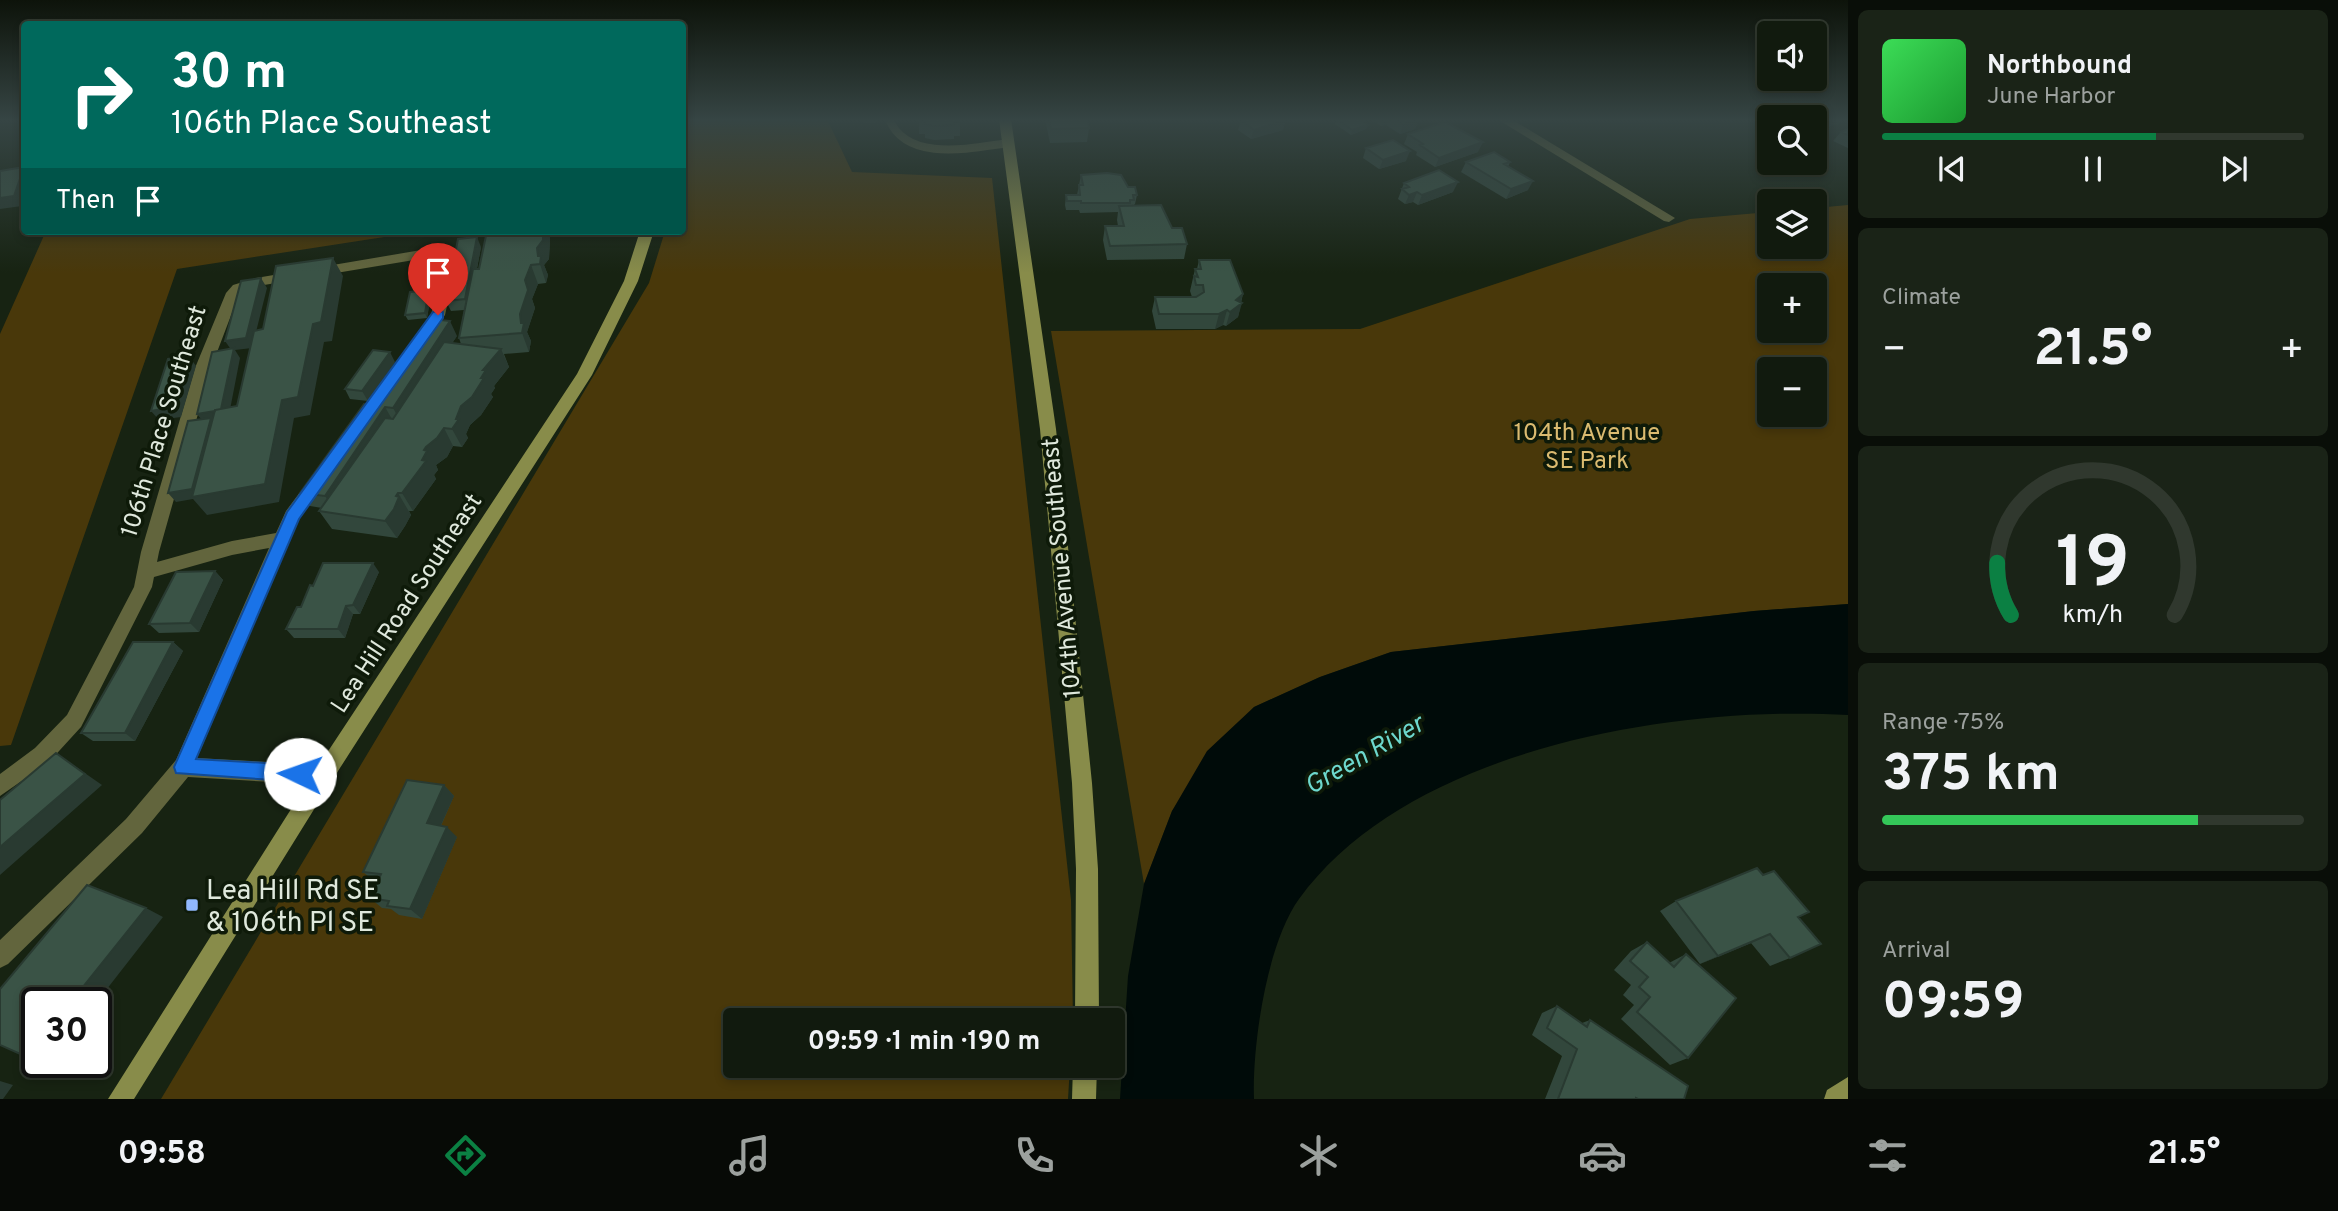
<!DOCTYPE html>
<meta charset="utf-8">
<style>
:root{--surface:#111a0e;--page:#1a2317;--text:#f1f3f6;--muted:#9ca19e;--line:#30382e;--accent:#0b8043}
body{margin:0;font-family:Overpass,sans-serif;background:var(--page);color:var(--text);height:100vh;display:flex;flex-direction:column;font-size:26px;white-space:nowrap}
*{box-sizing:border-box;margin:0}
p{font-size:23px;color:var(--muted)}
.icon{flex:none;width:38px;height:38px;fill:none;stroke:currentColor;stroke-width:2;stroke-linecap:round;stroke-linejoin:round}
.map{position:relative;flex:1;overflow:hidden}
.side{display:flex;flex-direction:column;gap:10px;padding:10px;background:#090e08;width:490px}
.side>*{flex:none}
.hud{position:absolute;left:21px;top:21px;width:665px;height:214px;border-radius:7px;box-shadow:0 4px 10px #0003,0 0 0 2px var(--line);background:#00695c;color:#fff;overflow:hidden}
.fabs{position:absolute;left:1757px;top:21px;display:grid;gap:14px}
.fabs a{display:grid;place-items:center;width:70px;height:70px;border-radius:7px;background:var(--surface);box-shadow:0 4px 10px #0003,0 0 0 2px var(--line);font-size:35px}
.speed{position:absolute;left:21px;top:987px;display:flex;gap:14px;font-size:35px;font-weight:700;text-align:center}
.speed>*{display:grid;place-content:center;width:91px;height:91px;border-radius:50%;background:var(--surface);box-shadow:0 4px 10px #0003,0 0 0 2px var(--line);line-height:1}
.speed .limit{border:4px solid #111;border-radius:10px;background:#fff;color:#111}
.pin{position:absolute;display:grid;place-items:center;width:60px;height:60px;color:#fff;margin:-72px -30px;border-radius:50% 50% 50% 0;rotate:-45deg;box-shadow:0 0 7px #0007}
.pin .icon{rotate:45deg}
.me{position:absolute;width:77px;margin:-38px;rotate:273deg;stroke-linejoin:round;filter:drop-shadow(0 0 5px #0008)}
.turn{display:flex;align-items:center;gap:24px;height:147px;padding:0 35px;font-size:32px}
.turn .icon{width:91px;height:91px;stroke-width:2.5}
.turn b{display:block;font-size:49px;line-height:60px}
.then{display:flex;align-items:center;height:66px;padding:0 35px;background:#0003;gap:14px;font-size:26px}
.big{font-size:52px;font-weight:700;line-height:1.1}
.side .card{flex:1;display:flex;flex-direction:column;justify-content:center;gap:10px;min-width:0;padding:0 24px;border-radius:10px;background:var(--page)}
.side .dial{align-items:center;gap:0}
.dial svg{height:182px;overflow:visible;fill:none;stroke:var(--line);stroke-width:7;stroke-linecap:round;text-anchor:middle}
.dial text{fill:var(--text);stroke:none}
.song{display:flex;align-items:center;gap:21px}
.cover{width:84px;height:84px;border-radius:10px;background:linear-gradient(135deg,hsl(130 70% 55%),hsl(130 70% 35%))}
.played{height:7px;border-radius:4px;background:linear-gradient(90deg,var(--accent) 65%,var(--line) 65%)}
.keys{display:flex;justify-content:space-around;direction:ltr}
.heat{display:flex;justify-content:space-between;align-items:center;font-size:38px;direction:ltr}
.charge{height:10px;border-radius:5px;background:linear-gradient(90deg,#34c759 75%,var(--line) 0)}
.trip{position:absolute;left:723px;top:1008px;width:402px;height:70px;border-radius:7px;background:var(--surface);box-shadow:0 4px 10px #0003,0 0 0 2px var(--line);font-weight:700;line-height:70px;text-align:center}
.menu{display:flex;height:112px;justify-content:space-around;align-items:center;background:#070a06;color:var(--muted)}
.menu .icon{width:49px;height:49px}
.menu .current{color:var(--accent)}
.menu b{font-size:32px;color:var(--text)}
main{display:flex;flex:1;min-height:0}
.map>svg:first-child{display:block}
</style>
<main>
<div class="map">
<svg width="1848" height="1099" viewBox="0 0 1848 1099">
<rect width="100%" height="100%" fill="#172312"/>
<path fill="#49380a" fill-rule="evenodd" d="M683 119H827L852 172 992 178 1071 900 1073 1020H735V1066H1070L1068 1099H161L649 283 665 231H682Z
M1848 205V604L1754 611 1391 652 1320 677 1254 707 1172 811 1144 884 1051 331 1360 329 1690 219 1769 212V247H1815V208ZM1769 285H1815V331H1769ZM1769 369H1815V415H1769Z
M46 231H423L177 269 11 745 0 746V334Z"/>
<path fill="#000b09" d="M1848 604V715C1673 705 1409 748 1299 899 1267 943 1252 1045 1254 1099H1120L1128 976 1144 884 1172 811 1207 751 1254 707 1320 677 1391 652 1754 611Z"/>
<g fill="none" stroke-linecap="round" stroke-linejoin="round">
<path stroke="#62653d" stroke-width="8" d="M889 119C907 163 971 148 1009 143"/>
<path fill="#62653d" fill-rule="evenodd" d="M1497 119H1511L1675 218 1669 222 1664 221Z
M439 247 457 249 459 252 445 315 426 342 421 344 414 339 431 315 444 255 258 286 243 291 238 297 211 368 159 552 157 562 232 541 276 533 286 511 312 476H324L326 480 324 484 299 519 197 758 324 765 331 768 334 775 331 782 324 785 188 777 142 833 8 964 0 968V940L126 819 176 760 269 548 232 555 154 577 152 587 81 727 49 762 0 796V774L35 748 67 715 134 587 141 552 195 368 226 293 233 285 256 278Z"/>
<path fill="#888c4a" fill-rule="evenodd" d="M999 119H1011L1056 429 1092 783 1098 869 1099 1020H1075L1076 869 1072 783 1040 429Z
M640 231H654L638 281 592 375 331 782 134 1099H108L317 768 577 374 624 281Z
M1073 1066H1097L1096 1099H1072Z
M1848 1077V1099H1824L1827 1090Z"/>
</g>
<path fill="#32473c" d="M862 119H876V123H863Z
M919 119H960V136H954V139L934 140 925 138V134H919Z
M1045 119H1087L1089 128 1087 142 1050 143Z
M1337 119 1368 125 1366 129 1351 135 1335 124Z
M1370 119H1419L1415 129 1400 134 1386 125 1381 126Z
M1815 119H1842L1839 123 1815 131Z
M1241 120 1290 121 1285 122 1283 130 1251 139 1238 130Z
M1848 129V148L1833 141 1841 132Z
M1408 134 1478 152 1435 167 1416 155 1417 152 1404 144Z
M1366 148 1406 161 1379 169 1363 158Z
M1466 162H1510L1508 167 1528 190 1506 199 1461 172Z
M1081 175 1128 187 1137 195 1135 204 1133 206 1172 228 1187 244 1184 259 1107 260 1103 240 1105 226H1118L1117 220 1118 212 1080 213 1079 210H1066L1065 205 1066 195H1077Z
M1404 183 1453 192 1418 205 1413 202 1405 204 1398 199Z
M487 231H548L550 238 549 259 544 265 548 275 546 283 538 284 532 299 535 308 527 332 531 341 529 352 504 354 509 367 494 386 495 388 491 394 493 397 481 415 470 425 466 434 468 438 462 447 453 446 447 457 436 465 438 470 434 475 436 479 413 511H409L411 515 405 526 397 538 332 529 319 511 322 508 310 506 300 493 372 405 457 336 452 343 461 344 459 338 464 310 451 311 446 301 481 247 477 269H479Z
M1199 260 1243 294 1238 317 1226 326 1223 325 1215 329H1156L1152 311 1155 297H1192L1190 291 1195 269H1197Z
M429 290 431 295 427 318 408 320 405 315Z
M395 362 368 401 350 399 345 389Z
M215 571 223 580 199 632 159 633 149 624Z
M379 572 360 614H353L345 638H294L286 629 301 607 313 586Z
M173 642 183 651 135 741H93L81 733Z
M444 785 454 796 441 826 457 837 422 919 399 915 391 909 382 908 370 898 378 882H375L363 872Z
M1763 875 1798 918 1790 958 1770 966 1751 943 1700 964 1660 911 1676 901Z
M1647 942 1669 963 1686 954 1688 1058 1670 1065 1621 1019 1634 1005 1623 995 1631 985 1614 970 1631 951Z
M1557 1006 1582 1023 1590 1020 1684 1099H1545L1562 1056 1532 1035 1542 1013Z"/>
<path fill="#293a31" d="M1278 119H1290V121L1285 122 1283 130 1251 139 1254 130Z
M1384 119H1388L1386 125 1381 126Z
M1419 119 1415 129 1400 134 1403 124Z
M1824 119H1842L1839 123 1815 131Z
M1368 125 1366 129 1351 135 1352 130Z
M1483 142 1478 152 1435 167 1439 158Z
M1410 151 1406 161 1379 169 1383 160Z
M24 169V198L22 206 0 209V198Z
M1533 181 1528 190 1506 199 1511 189Z
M1458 182 1453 192 1418 205 1422 195Z
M1417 192 1413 202 1405 204 1409 195Z
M543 231H548L550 238 549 259 544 265 548 275 546 283 540 264 537 248Z
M477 237 481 247 469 309 465 299Z
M333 258 343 276 332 341 324 342 310 415 294 418 279 502 207 515 193 499 176 502 168 493 205 424 197 414 232 351 225 341 261 278 267 288 252 348 235 350 240 358 228 420 282 400 313 324Z
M531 265 538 284 532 299 535 308 527 332 531 341 529 352 522 333 520 314 525 280Z
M429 290 431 295 427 318 425 313Z
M1243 294 1240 304 1242 303 1238 317 1226 326 1230 312 1236 300Z
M1227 310 1223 325 1215 329 1219 314Z
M450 321 457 336 401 422 393 408Z
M501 349 509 367 494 386 495 388 491 394 493 397 481 415 470 425 466 434 468 438 462 447 452 429 456 419 461 406 483 370Z
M390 352 395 362 368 401 362 391Z
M189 356 196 366 181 417 159 420 151 411Z
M385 407 393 421 334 510 325 496Z
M444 428 453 446 447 457 436 465 438 470 434 475 436 479 413 511 402 493 422 460 424 450 426 447Z
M398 493 411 515 405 526 397 538 385 521Z
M373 563 379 572 360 614 353 605Z
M215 571 223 580 199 632 190 623Z
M346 606 353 614 345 638 338 629Z
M173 642 183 651 135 741 125 733Z
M56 753 102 785 0 875V847Z
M444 785 454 796 437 834 427 823Z
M447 827 457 837 422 919 410 909Z
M146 908 163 917 96 1003H70Z
M1770 934 1751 943 1700 964 1718 956Z
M37 1045V1060L27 1057Z
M0 1081 13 1085 3 1099H0Z"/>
<path fill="#3a5346" stroke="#293a31" stroke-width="2" d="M919 119H960V122H954V125L934 126 925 124V120H919Z
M1049 119H1087L1089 128 1051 129Z
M1246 119H1284L1286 120 1254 130 1241 120Z
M1337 119H1359L1368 125 1352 130Z
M1395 119H1419L1403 124Z
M1445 122 1483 142 1439 158 1420 145 1423 144 1408 134Z
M1848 129V135L1841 132Z
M1393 140 1410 151 1383 160 1366 148Z
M1494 152 1510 162 1504 164 1533 181 1511 189 1466 162Z
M24 167 14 196 0 198V171Z
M1439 170 1458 182 1422 195 1417 192 1409 195 1402 189 1409 187 1404 183Z
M1107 173 1121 175 1128 187H1135L1137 195H1133L1134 200H1130V203H1081V201H1067L1066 195H1080L1079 185H1083L1081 175Z
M1161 205 1172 228H1182L1187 244 1110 246 1105 226H1124L1119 206Z
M487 231H543V240L537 248 538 256H541L540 264 531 265 525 280 528 290 520 314 521 323H524L522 333 459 338 473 269H479Z
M477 237 465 299 446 301 458 239Z
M333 258 321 322 313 324 298 397 282 400 265 484 192 497 215 410 237 406 254 331 263 329 276 266Z
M1199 260H1230L1243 294 1236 300 1242 303 1230 312 1227 310 1219 314H1159L1155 297H1196L1204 292 1203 285H1196L1194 276 1198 277 1195 269H1201Z
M261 278 246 338 225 341 241 281Z
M429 290 425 313 405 315 410 292Z
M432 319 450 321 393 408 385 407 325 496 300 493 364 404 372 405Z
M444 342 501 349 483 370H486L481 378H484L472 397 461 406 456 419H459L452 429 444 428 437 438 426 447 424 450 427 451 422 460 426 461 402 493H398L396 496 399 497 394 509 385 521 319 511 385 418 393 419Z
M234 348 221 409 215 410V411L197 414 212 352Z
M373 350 390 352 362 391 345 389Z
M189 356 173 407 151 411 168 359Z
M211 418 192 489 168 493 188 421Z
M323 563H373L353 605 346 606 338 629H286L297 607H301L310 585 313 586Z
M215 571 190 623 149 624 176 572Z
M133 642H173L125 733H81Z
M56 753 85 774 0 847V800Z
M407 780 444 785 427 823 447 827 410 909 387 906 389 901 370 898 381 874 363 872Z
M1757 868 1763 875 1774 871 1809 912 1798 917 1821 944 1790 958 1770 934 1718 956 1676 901Z
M87 885 146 908 70 1003H37V1045L27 1057 0 1045V989Z
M1647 942 1674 967 1686 954 1736 998 1688 1058 1637 1012 1650 997 1639 987 1648 977 1630 961Z
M1557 1006 1587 1027 1590 1020 1688 1086 1684 1099H1638L1636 1098V1099H1558L1577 1049 1547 1028Z"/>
<linearGradient id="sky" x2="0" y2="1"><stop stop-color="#0d130a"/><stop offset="0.44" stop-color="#364544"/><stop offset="1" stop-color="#364544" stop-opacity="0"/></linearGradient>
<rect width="1848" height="273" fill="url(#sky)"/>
<path fill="#1a73e8" stroke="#114b97" stroke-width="2" d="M438 311 443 312V318L299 519 196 759 300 765 307 767 310 774 307 780 300 782 176 773 174 767 287 512 433 312Z"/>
<rect fill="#91b8fd" stroke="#0e1a09" stroke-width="2.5" x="185" y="898" width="14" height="14" rx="3.5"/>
<g text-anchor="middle" stroke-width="7" stroke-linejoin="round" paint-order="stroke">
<g font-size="24" fill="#dfe8dc" stroke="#0e1a09">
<text transform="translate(163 421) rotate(-73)" y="8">106th Place Southeast</text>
<text transform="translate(1061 568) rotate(-95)" y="8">104th Avenue Southeast</text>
<text transform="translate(406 603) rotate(-57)" y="8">Lea Hill Road Southeast</text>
</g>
<g font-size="24" fill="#dbbb70" stroke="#0e1a09">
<text x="1587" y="440">104th Avenue<tspan x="1587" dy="28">SE Park</tspan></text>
</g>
<g font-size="26" font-style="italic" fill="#6dd8cd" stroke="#0e1a09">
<text transform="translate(1364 754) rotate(-30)" y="9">Green River</text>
</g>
<g font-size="28" fill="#dfe8dc" stroke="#0e1a09" text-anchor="start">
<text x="206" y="899">Lea Hill Rd SE<tspan x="206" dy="32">&amp; 106th Pl SE</tspan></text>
</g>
</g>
</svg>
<div class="fabs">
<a><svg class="icon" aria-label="sound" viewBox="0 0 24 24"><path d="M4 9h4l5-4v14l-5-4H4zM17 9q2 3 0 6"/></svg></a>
<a><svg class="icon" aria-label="search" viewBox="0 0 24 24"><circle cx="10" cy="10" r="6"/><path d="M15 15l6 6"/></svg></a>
<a><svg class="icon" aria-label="layers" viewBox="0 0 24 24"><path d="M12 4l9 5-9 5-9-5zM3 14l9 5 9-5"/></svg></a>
<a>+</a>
<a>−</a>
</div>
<div class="speed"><div class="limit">30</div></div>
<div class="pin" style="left:438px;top:315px;background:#d93025"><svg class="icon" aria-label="arrive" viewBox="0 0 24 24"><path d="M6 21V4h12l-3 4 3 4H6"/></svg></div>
<svg class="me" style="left:300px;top:774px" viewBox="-20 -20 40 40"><circle r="19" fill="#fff"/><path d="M0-13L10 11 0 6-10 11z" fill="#1a73e8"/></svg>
<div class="trip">09:59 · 1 min · 190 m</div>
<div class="hud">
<div class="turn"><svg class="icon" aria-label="right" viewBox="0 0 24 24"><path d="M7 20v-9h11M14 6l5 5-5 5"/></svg><div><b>30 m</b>106th Place Southeast</div></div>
<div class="then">Then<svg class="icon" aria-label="arrive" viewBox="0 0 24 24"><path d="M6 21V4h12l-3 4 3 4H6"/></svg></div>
</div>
</div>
<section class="side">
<div class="card">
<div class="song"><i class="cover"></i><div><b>Northbound</b><p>June Harbor</p></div></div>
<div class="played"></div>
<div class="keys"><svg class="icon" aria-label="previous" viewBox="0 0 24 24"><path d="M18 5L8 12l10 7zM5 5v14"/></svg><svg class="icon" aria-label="pause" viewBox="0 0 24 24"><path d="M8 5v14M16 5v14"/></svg><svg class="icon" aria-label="next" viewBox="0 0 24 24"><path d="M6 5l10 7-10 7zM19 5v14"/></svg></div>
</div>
<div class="card"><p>Climate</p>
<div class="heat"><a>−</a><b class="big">21.5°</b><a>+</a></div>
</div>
<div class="card dial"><svg viewBox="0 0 100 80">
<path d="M14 69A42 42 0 1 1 86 69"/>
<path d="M14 69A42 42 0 0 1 8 46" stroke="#0b8043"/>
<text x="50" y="56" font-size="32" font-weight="700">19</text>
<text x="50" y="72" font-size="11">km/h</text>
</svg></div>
<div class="card"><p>Range · 75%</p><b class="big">375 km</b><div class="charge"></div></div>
<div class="card"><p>Arrival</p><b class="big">09:59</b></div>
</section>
</main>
<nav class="menu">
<b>09:58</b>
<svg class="icon current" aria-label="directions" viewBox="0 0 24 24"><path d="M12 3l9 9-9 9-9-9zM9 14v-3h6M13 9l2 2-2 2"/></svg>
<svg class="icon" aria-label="music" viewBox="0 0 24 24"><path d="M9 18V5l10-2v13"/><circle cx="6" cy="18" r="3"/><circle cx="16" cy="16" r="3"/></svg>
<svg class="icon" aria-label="phone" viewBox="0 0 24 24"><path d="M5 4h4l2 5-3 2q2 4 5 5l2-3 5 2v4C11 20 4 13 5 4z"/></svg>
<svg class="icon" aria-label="climate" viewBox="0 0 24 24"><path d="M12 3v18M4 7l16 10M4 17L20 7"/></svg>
<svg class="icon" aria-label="car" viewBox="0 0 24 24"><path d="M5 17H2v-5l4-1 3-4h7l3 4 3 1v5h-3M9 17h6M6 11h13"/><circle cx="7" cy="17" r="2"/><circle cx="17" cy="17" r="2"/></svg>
<svg class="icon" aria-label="filters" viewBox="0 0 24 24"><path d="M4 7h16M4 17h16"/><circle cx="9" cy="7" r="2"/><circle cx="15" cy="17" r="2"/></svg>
<b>21.5°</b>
</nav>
